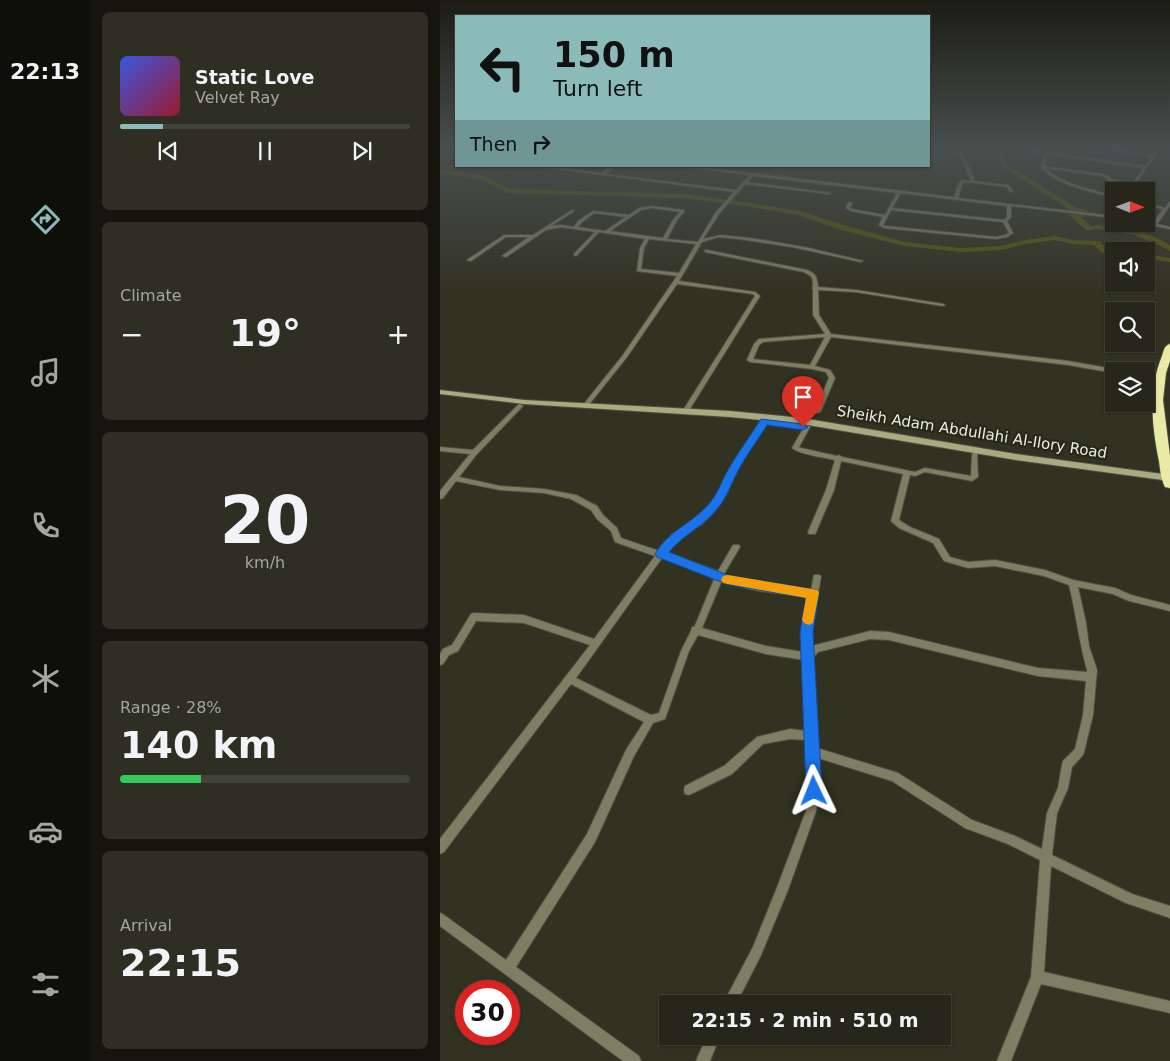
<!DOCTYPE html>
<meta charset="utf-8">
<style>
:root{--surface:#26261a;--page:#2e2e23;--text:#f1f3f6;--muted:#a4a5a2;--line:#424339;--accent:#8bbbb9}
body{margin:0;font-family:"DejaVu Sans",sans-serif;background:var(--page);color:var(--text);height:100vh;display:flex;flex-direction:column;font-size:19px;white-space:nowrap}
*{box-sizing:border-box;margin:0}
p{font-size:16px;color:var(--muted)}
.icon{flex:none;width:28px;height:28px;fill:none;stroke:currentColor;stroke-width:2;stroke-linecap:round;stroke-linejoin:round}
.map{position:relative;flex:1;overflow:hidden}
.drawer{display:flex;flex-direction:column;gap:12px;padding:12px;background:#15150e;width:350px}
.drawer>*{flex:none}
.hud{position:absolute;left:15px;top:15px;width:475px;height:152px;border-radius:0px;box-shadow:0 1px 4px #0004,0 0 0 1px var(--line);background:#8bbbb9;color:#111;overflow:hidden}
.needle{width:32px;rotate:91deg}
.buttons{position:absolute;left:665px;top:182px;display:grid;gap:10px}
.buttons a{display:grid;place-items:center;width:50px;height:50px;border-radius:0px;background:var(--surface);box-shadow:0 1px 4px #0004,0 0 0 1px var(--line);font-size:25px}
.speed{position:absolute;left:15px;top:980px;display:flex;gap:10px;font-size:25px;font-weight:700;text-align:center}
.speed>*{display:grid;place-content:center;width:65px;height:65px;border-radius:50%;background:var(--surface);box-shadow:0 1px 4px #0004,0 0 0 1px var(--line);line-height:1}
.speed .limit{border:8px solid #d22;background:#fff;color:#111}
.pin{position:absolute;display:grid;place-items:center;width:42px;height:42px;color:#fff;margin:-51px -21px;border-radius:50% 50% 50% 0;rotate:-45deg;box-shadow:0 0 5px #0007}
.pin .icon{rotate:45deg}
.me{position:absolute;width:55px;margin:-28px;rotate:358deg;stroke-linejoin:round;filter:drop-shadow(0 0 4px #0008)}
.turn{display:flex;align-items:center;gap:18px;height:105px;padding:0 15px;font-size:22px}
.turn .icon{width:65px;height:65px;stroke-width:2.5}
.turn b{display:block;font-size:35px;line-height:42px}
.then{display:flex;align-items:center;height:48px;padding:0 15px;background:#0003;gap:10px;font-size:19px}
.big{font-size:38px;font-weight:600;line-height:1.1}
.drawer .tile{flex:1;display:flex;flex-direction:column;justify-content:center;gap:8px;min-width:0;padding:0 18px;border-radius:8px;background:var(--page)}
.drawer .dial{align-items:center;gap:0}
.dial b{font-size:65px;line-height:1}
.song{display:flex;align-items:center;gap:15px}
.cover{width:60px;height:60px;border-radius:8px;background:linear-gradient(135deg,hsl(230 70% 55%),hsl(350 70% 35%))}
.played{height:5px;border-radius:2px;background:linear-gradient(90deg,var(--accent) 15%,var(--line) 15%)}
.keys{display:flex;justify-content:space-around;direction:ltr}
.heat{display:flex;justify-content:space-between;align-items:center;font-size:28px;direction:ltr}
.charge{height:8px;border-radius:4px;background:linear-gradient(90deg,#34c759 28%,var(--line) 0)}
.trip{position:absolute;left:219px;top:995px;width:292px;height:50px;border-radius:0px;background:var(--surface);box-shadow:0 1px 4px #0004,0 0 0 1px var(--line);font-weight:600;line-height:50px;text-align:center}
main{display:flex;flex:1;min-height:0}
.dock{display:flex;flex-direction:column;width:90px;justify-content:space-around;align-items:center;background:#0f0f0a;color:var(--muted)}
.dock .icon{width:35px;height:35px}
.dock .selected{color:var(--accent)}
.dock b{font-size:22px;color:var(--text)}
.map>svg:first-child{display:block}
</style>
<main>
<nav class="dock">
<b>22:13</b>
<svg class="icon selected" aria-label="directions" viewBox="0 0 24 24"><path d="M12 3l9 9-9 9-9-9zM9 14v-3h6M13 9l2 2-2 2"/></svg>
<svg class="icon" aria-label="music" viewBox="0 0 24 24"><path d="M9 18V5l10-2v13"/><circle cx="6" cy="18" r="3"/><circle cx="16" cy="16" r="3"/></svg>
<svg class="icon" aria-label="phone" viewBox="0 0 24 24"><path d="M5 4h4l2 5-3 2q2 4 5 5l2-3 5 2v4C11 20 4 13 5 4z"/></svg>
<svg class="icon" aria-label="climate" viewBox="0 0 24 24"><path d="M12 3v18M4 7l16 10M4 17L20 7"/></svg>
<svg class="icon" aria-label="car" viewBox="0 0 24 24"><path d="M5 17H2v-5l4-1 3-4h7l3 4 3 1v5h-3M9 17h6M6 11h13"/><circle cx="7" cy="17" r="2"/><circle cx="17" cy="17" r="2"/></svg>
<svg class="icon" aria-label="filters" viewBox="0 0 24 24"><path d="M4 7h16M4 17h16"/><circle cx="9" cy="7" r="2"/><circle cx="15" cy="17" r="2"/></svg>
</nav>
<section class="drawer">
<div class="tile">
<div class="song"><i class="cover"></i><div><b>Static Love</b><p>Velvet Ray</p></div></div>
<div class="played"></div>
<div class="keys"><svg class="icon" aria-label="previous" viewBox="0 0 24 24"><path d="M18 5L8 12l10 7zM5 5v14"/></svg><svg class="icon" aria-label="pause" viewBox="0 0 24 24"><path d="M8 5v14M16 5v14"/></svg><svg class="icon" aria-label="next" viewBox="0 0 24 24"><path d="M6 5l10 7-10 7zM19 5v14"/></svg></div>
</div>
<div class="tile"><p>Climate</p>
<div class="heat"><a>−</a><b class="big">19°</b><a>+</a></div>
</div>
<div class="tile dial"><b>20</b><p>km/h</p></div>
<div class="tile"><p>Range · 28%</p><b class="big">140 km</b><div class="charge"></div></div>
<div class="tile"><p>Arrival</p><b class="big">22:15</b></div>
</section>
<div class="map">
<svg width="730" height="1061" viewBox="0 0 730 1061">
<rect width="100%" height="100%" fill="#323222"/>
<g fill="none" stroke-linecap="round" stroke-linejoin="round">
<path fill="#54530f" fill-rule="evenodd" d="M552 147H558L569 166 637 208 647 210V217H640L651 226 657 225C682 229 709 231 730 245V251L717 244 694 235 657 229 647 231 629 215 638 213 628 211V208L564 168Z
M0 170 42 175 69 189 243 194 291 200 360 211 404 225 464 242 522 248 562 246 585 240 615 236 632 240 659 241 668 249 677 251H674V255L662 253 654 245 632 244 615 240 585 244 562 250 522 252 464 246 398 229 359 215 291 204 243 198 68 193 38 178 0 174Z
M706 254 730 258V262L706 258Z"/>
<defs>
<path id="street" d="M516 147H519L534 178 533 181 568 185 573 191 570 192 567 187 525 182 522 184 518 198 674 216V218L571 206V217L567 221 573 233 567 237 556 239 444 228 439 225 443 217 411 211 406 208 408 203 410 202 412 203 410 208 412 209 445 215 457 193 313 176 307 182 391 193 389 194 305 184 279 214 263 239 281 235 317 239 369 248 423 261 421 262 352 247 299 239 278 237 262 242 239 281 315 292 320 296 248 412 245 414 242 412 315 296 313 294 237 284 187 357 147 407 145 408 142 406 143 405 183 355 237 276 197 271 200 248 205 239 159 232 136 256 134 255V254L155 232 121 227 106 230 66 257 62 256 89 237H66L31 261 27 260 64 235H93L132 210 134 211 133 212 111 226 121 225 134 227 138 221 153 211 189 215 199 208 212 206 244 210V212L237 220 227 239 258 242 276 212 294 192 94 166H106L161 173 171 166H176L165 174 296 190 302 184V182H304L310 175 238 166H251L514 197 519 182 524 180 530 181V178ZM461 193 567 206V217L564 220 452 208ZM212 208 240 212 233 220 223 238 170 231 201 210ZM451 210 563 222 569 233 565 235 556 237 445 226 443 225ZM154 213 186 217 165 231 138 227 141 223ZM209 239 256 244 239 273 201 269 204 248Z
M561 147H572L705 166 712 157 652 147H663L713 155 719 147H722L690 191H686L690 186 667 181V178L662 176 605 168C624 185 651 189 674 196V198C650 191 619 186 601 168L602 160 606 154ZM609 155 704 168 692 184 670 179V177L663 174 605 166 606 160Z
M729 202H730V206L717 224 730 227V229L705 224H706V222L713 223 723 209 706 205V203L725 208Z
M267 250 367 270C376 274 377 277 378 287L416 290 503 304 505 305 503 306 416 292 378 290 379 315 391 334 628 361 674 369 677 371H674V373L628 365 391 337 375 366 390 370 395 378 381 411 378 413 376 412 375 411 389 378 386 372 372 369 310 362 307 360 314 344 319 339 385 334 373 315V289L372 288 373 287C373 277 373 277 364 272L265 252V250ZM385 337 370 365 313 359 319 345 323 342Z
M706 375 722 379 723 380 720 382 706 379Z
M80 404 83 406 82 407 37 454 19 477 60 486 104 489 136 495 157 506 163 515 177 528 181 538 219 551 232 534 255 521 271 504 280 492 291 468 323 421H327L328 422 296 470 287 493 277 508 261 525 238 538 226 553 278 571 293 545H299L300 547 284 574C308 587 344 588 371 590L374 575H380L381 577 371 632 372 646 430 631 449 632 598 668 647 672V670C639 642 636 613 629 585L604 576 555 566 528 568 504 561 493 543 459 528 451 521 463 474 401 461 394 490 376 532 375 534H369L368 532 386 490 395 460C383 457 361 455 352 448L364 427 367 425 370 427 359 447 361 448 397 456 399 455 402 457 475 472 485 468 531 476 532 455 533 453H537L538 477 532 481 485 472 475 476 470 475 459 520 470 527 499 539 510 557 528 562 555 560 605 570 633 580 675 588 691 595 730 605V611L689 601 673 594 638 587 646 623 649 646 657 670 653 715 644 752 643 755 632 767 628 788 617 813 612 855 692 894 730 906V918L686 903 611 866 604 972 730 1001V1013L601 984 571 1061H557L591 977 600 860 568 844 525 828 452 781 378 758 379 791 376 811 348 890 321 955 296 1004H283L313 947 336 890 366 811 369 791 367 740 350 739 323 744 292 774 249 795 245 794 244 790 245 786 284 766 317 737 350 729 366 731 364 660 326 654 258 635 249 651 225 719 213 723 194 756 155 842 76 967 199 1056 201 1061H183L0 926V913L4 915 66 960 147 834 186 750 204 722 131 684 4 852 0 854V839L150 645 84 623 36 621 18 651 9 655 3 664 0 665V654L3 649 12 645 31 614 34 613 84 615 154 639 215 556 175 542 171 531 157 519 151 510 131 499 104 493 60 490 16 481 3 498 0 499V491L30 454 0 451V447L33 450 78 405ZM222 558 275 577 257 621 254 627H252L251 631 241 651 219 713 211 715 136 678ZM282 580C308 592 341 594 369 596L363 632V652L326 646 262 628ZM430 639 449 640 598 676 646 681 643 715 635 749 623 761 622 765 618 788 607 813 602 849 575 836 532 820 458 773 377 748 373 658 378 652Z
M267 1036H280L270 1061H256Z"/>
<path id="secondary" d="M0 390 84 400 290 411 362 418 576 454 730 475V481L576 460 362 424 290 417 84 404 0 394Z"/>
<path id="highway" d="M730 344V361L726 373 723 400 730 456V488L725 487C721 479 720 469 719 461 712 426 708 390 722 356 724 350 724 346 730 344Z"/>
</defs>
<use href="#street" stroke="#505041" stroke-width="2"/>
<use href="#secondary" stroke="#505041" stroke-width="2"/>
<use href="#highway" stroke="#505041" stroke-width="2"/>
<use href="#street" fill="#7e7e64" fill-rule="evenodd"/>
<use href="#secondary" fill="#a9aa7f" fill-rule="evenodd"/>
<use href="#highway" fill="#eaeaa7" fill-rule="evenodd"/>
</g>
<linearGradient id="sky" x2="0" y2="1"><stop stop-color="#1c1c13"/><stop offset="0.5" stop-color="#494f4f"/><stop offset="1" stop-color="#494f4f" stop-opacity="0"/></linearGradient>
<rect width="730" height="296" fill="url(#sky)"/>
<path fill="#1a73e8" stroke="#114b97" d="M321 419 363 424 368 427 363 430 327 425C318 440 306 455 298 471 291 484 287 497 278 508 263 527 244 534 229 552L290 576 378 590 379 593 373 632 382 791 380 797 374 799 368 797 366 791 360 632 366 598 289 585 217 557 215 554C228 531 251 524 268 505 278 494 282 480 289 468 299 451 311 435 321 419Z"/>
<path fill="#f59e0b" d="M288 575 378 590 379 593 373 623 369 625 364 623 362 620 366 598 283 583 281 580 283 576Z"/>
<g text-anchor="middle" stroke-width="4.5" stroke-linejoin="round" paint-order="stroke">
<g font-size="15" fill="#ebece2" stroke="#282818">
<text transform="translate(532 432) rotate(9)" y="5">Sheikh Adam Abdullahi Al-Ilory Road</text>
</g>
</g>
</svg>
<div class="buttons">
<a><svg class="needle" viewBox="-14 -14 28 28"><path d="M0-13l5 13h-10z" fill="#e53935"/><path d="M0 13l5-13h-10z" fill="#a4a5a2"/></svg></a>
<a><svg class="icon" aria-label="sound" viewBox="0 0 24 24"><path d="M4 9h4l5-4v14l-5-4H4zM17 9q2 3 0 6"/></svg></a>
<a><svg class="icon" aria-label="search" viewBox="0 0 24 24"><circle cx="10" cy="10" r="6"/><path d="M15 15l6 6"/></svg></a>
<a><svg class="icon" aria-label="layers" viewBox="0 0 24 24"><path d="M12 4l9 5-9 5-9-5zM3 14l9 5 9-5"/></svg></a>
</div>
<div class="speed"><div class="limit">30</div></div>
<div class="pin" style="left:363px;top:427px;background:#d93025"><svg class="icon" aria-label="arrive" viewBox="0 0 24 24"><path d="M6 21V4h12l-3 4 3 4H6"/></svg></div>
<svg class="me" style="left:374px;top:791px" viewBox="-20 -20 40 40"><path d="M0-17L14 15 0 8-14 15z" fill="#1a73e8" stroke="#fff" stroke-width="4"/></svg>
<div class="trip">22:15 · 2 min · 510 m</div>
<div class="hud">
<div class="turn"><svg class="icon" aria-label="left" viewBox="0 0 24 24"><path d="M17 20v-9H6M10 6l-5 5 5 5"/></svg><div><b>150 m</b>Turn left</div></div>
<div class="then">Then<svg class="icon" aria-label="right" viewBox="0 0 24 24"><path d="M7 20v-9h11M14 6l5 5-5 5"/></svg></div>
</div>
</div>
</main>
